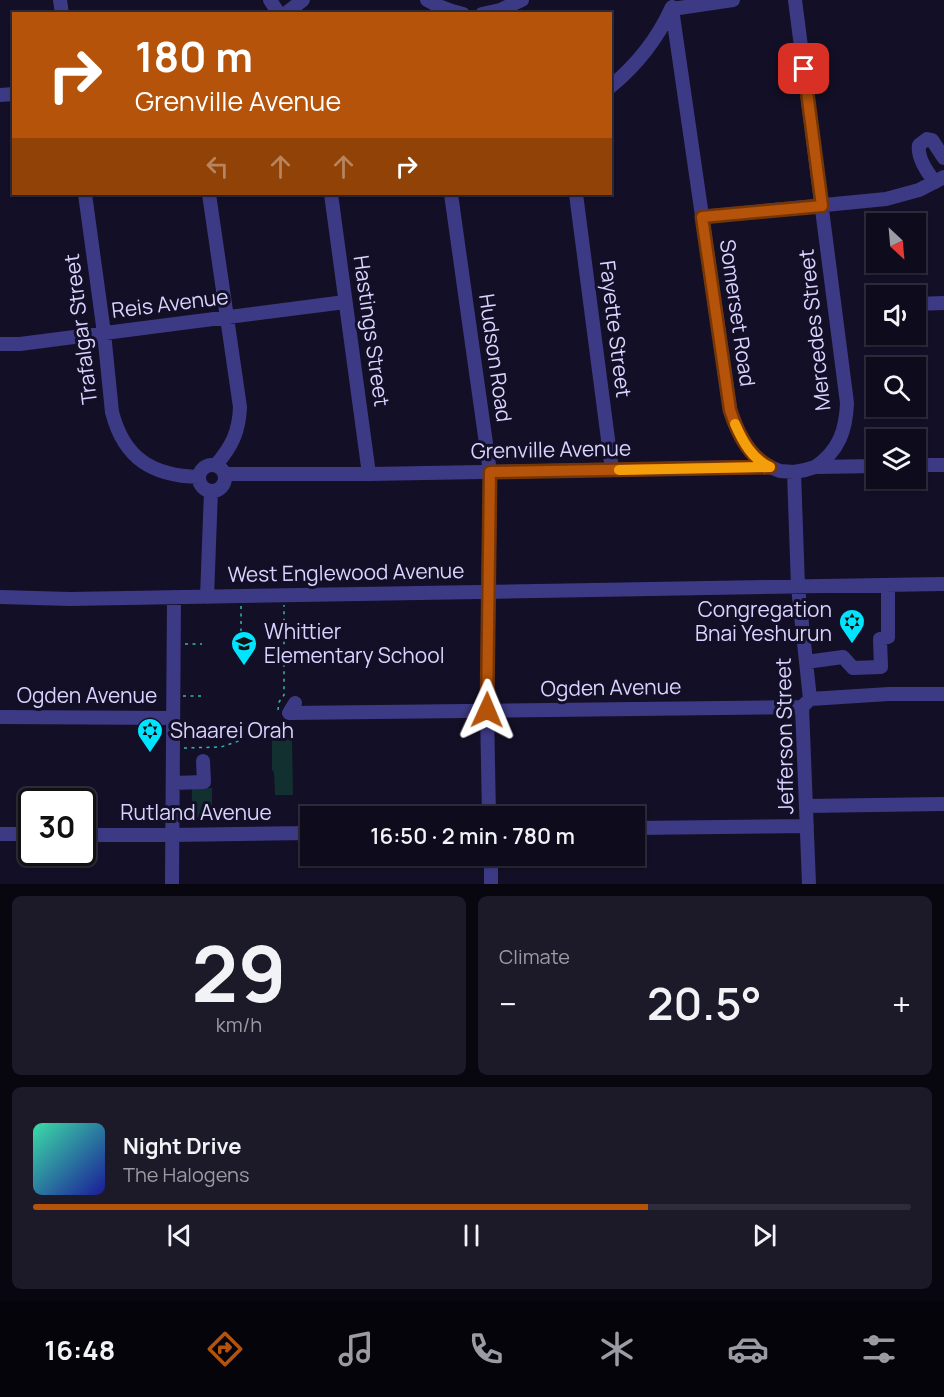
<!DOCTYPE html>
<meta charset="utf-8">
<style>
:root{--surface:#0e0b1c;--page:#1c1929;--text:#f1f3f6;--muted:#9b9ba3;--line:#2e2b3b;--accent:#b45309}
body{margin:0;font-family:Manrope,sans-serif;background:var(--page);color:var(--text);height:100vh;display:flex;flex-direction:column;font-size:22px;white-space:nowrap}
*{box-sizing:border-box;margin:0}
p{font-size:20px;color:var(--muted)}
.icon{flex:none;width:33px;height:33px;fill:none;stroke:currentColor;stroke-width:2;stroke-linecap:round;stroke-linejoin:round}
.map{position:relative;height:884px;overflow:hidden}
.side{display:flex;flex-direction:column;gap:12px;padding:12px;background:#08060f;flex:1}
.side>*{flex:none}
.hud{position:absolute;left:12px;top:12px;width:600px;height:183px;border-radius:0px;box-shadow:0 2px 4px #0004,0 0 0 2px var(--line);background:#b45309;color:#fff;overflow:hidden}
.needle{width:39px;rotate:154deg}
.buttons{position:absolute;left:866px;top:213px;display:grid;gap:12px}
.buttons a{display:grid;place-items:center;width:60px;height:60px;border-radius:0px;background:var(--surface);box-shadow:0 2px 4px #0004,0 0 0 2px var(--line);font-size:30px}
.speed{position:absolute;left:18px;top:788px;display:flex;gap:12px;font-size:30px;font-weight:700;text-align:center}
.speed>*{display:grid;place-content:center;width:78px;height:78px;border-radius:50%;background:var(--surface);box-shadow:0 2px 4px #0004,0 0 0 2px var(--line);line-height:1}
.speed .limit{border:3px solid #111;border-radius:9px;background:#fff;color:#111}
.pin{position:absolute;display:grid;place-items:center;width:51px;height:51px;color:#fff;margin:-26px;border-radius:12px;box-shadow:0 3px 9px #0006}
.me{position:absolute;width:66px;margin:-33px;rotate:1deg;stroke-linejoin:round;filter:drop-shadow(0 0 4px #0008)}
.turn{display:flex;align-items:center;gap:21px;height:126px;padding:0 24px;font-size:27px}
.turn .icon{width:78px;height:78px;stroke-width:2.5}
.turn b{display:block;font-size:42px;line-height:51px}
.lanes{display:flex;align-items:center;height:57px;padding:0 24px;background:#0003;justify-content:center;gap:30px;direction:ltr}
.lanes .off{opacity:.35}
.big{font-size:45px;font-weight:600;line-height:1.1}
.side .widget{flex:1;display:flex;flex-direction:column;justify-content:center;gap:9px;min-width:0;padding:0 21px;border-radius:9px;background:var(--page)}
.side .dial{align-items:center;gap:0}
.dial b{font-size:78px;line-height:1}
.song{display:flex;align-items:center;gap:18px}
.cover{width:72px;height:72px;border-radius:9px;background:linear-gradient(135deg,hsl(160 70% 55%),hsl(240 70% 35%))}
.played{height:6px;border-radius:3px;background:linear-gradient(90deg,var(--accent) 70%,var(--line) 70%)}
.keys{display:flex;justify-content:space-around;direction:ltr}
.heat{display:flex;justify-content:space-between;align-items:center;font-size:33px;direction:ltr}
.side .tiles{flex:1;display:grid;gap:12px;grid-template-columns:1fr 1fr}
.widget:last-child{grid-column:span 2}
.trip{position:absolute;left:300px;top:806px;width:345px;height:60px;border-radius:0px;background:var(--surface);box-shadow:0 2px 4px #0004,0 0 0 2px var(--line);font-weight:600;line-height:60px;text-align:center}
.tabs{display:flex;height:96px;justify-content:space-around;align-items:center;background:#06040b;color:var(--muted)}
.tabs .icon{width:42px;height:42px}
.tabs .current{color:var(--accent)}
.tabs b{font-size:27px;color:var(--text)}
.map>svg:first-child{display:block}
</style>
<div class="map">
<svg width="944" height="884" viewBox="0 0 944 884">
<rect width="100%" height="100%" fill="#130f26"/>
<path fill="#12302f" d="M272 739H292L293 795H275L274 772 272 770Z
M192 788H212V818H191Z"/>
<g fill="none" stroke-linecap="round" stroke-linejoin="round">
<path stroke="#2fb8b0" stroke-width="1.5" stroke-dasharray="3 4.5" stroke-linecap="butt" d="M241 606V633
M185 644H202
M183 696H203
M278 710 279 702 284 695V605
M184 748 221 747 239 741"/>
<path stroke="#3d3a85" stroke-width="14" d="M60 0 62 14
M270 0 279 14
M427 0C439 7 450 11 463 14
M733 0 672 9 730 409C737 432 748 456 770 467
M795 0 847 403C846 430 839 451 815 467
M285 14 303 0
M482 14 500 10 522 0
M610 87C637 65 658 38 672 7
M0 95 14 94
M935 182C927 172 917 157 919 145L927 139 932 140 944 158
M85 194 104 333 112 412C124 459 153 476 199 477
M209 194 240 407C239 432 232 446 216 465
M331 194 369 474
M451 194 490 472 487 710 489 816
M576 194 612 470
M702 217 886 199 919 190 944 177
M915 304 944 303
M0 344H20L345 302
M199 478a13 13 0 1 1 26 0a13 13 0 1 1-26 0Z
M915 465H944
M794 472 798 587 810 699 802 707 809 884
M225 474H369L770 467 780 471 794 472 805 470 815 467 876 466
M0 597 70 599 944 584
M207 597 211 491
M806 662 843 657 853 668 881 667 880 639 888 637V586
M810 699 889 694H944
M295 703 289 713 802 707
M0 717 173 718
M173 783 204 782 203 761
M806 806 944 804
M634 828 807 826
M0 834H32
M82 835H172L310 833
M491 855V884
M172 884 174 597"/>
</g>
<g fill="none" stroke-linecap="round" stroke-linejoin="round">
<defs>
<path id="route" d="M487 710 490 472 770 467C748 456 737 432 730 410L702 217 822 206 804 69"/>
</defs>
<use href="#route" stroke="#753606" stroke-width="15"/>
<use href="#route" stroke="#b45309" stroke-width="10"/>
<path stroke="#f59e0b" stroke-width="10" d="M619 470 770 467C752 459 743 442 735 424"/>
</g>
<defs>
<symbol id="synagogue-pin" viewBox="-11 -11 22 30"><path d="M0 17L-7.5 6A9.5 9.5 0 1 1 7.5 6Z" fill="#00e5ff" stroke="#130f26"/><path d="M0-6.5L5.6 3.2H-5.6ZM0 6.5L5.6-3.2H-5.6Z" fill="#111"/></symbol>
<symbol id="school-pin" viewBox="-11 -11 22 30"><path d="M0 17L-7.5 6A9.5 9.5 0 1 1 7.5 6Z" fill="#00e5ff" stroke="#130f26"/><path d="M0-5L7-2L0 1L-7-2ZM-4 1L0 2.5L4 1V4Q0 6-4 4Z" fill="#111"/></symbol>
</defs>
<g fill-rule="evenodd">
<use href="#synagogue-pin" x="837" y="607" width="30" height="40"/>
<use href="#school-pin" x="229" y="629" width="30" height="40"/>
<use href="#synagogue-pin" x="135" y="716" width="30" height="40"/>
</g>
<g text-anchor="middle" stroke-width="6" stroke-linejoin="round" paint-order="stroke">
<g font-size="21" fill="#d9d4ff" stroke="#130f26">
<text transform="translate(170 304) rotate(-7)" y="7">Reis Avenue</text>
<text transform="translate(737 313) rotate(82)" y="7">Somerset Road</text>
<text transform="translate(81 329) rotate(-97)" y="7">Trafalgar Street</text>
<text transform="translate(615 329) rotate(83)" y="7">Fayette Street</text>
<text transform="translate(815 330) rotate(-96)" y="7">Mercedes Street</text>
<text transform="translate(371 331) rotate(82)" y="7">Hastings Street</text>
<text transform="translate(495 358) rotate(82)" y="7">Hudson Road</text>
<text transform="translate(551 450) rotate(-1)" y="7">Grenville Avenue</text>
<text transform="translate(346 573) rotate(-1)" y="7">West Englewood Avenue</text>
<text transform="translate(611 688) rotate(-1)" y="7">Ogden Avenue</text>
<text x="87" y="703">Ogden Avenue</text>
<text transform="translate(785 736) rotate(-91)" y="7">Jefferson Street</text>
<text x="196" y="820">Rutland Avenue</text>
</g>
<g font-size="21" fill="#d9d4ff" stroke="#130f26" text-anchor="start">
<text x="832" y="617" text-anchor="end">Congregation<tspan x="832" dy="24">Bnai Yeshurun</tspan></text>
<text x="264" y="639">Whittier<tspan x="264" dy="24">Elementary School</tspan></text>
<text x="170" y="738">Shaarei Orah</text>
</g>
</g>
</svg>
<div class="buttons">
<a><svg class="needle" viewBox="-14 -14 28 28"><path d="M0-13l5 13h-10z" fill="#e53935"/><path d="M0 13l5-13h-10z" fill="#9b9ba3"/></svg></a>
<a><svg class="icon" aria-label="sound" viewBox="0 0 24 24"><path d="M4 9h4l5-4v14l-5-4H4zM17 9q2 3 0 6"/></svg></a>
<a><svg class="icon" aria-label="search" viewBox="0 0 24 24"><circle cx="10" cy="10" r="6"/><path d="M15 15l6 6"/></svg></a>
<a><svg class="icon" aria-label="layers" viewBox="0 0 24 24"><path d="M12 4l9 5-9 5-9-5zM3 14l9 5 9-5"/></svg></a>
</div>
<div class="speed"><div class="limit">30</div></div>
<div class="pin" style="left:804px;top:69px;background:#d93025"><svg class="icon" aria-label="arrive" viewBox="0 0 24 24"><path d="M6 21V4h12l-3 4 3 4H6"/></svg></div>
<svg class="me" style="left:487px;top:710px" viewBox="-20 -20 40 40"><path d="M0-17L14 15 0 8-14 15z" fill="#b45309" stroke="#fff" stroke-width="4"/></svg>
<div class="trip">16:50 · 2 min · 780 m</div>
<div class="hud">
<div class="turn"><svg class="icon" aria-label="right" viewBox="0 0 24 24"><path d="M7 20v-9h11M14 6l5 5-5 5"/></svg><div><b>180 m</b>Grenville Avenue</div></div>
<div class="lanes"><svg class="icon off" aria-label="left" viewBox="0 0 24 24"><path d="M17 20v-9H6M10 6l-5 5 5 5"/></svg><svg class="icon off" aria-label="ahead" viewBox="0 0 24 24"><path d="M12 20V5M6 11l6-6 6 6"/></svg><svg class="icon off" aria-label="ahead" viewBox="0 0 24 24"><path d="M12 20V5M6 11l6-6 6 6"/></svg><svg class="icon" aria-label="right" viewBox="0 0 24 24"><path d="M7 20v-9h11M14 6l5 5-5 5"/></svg></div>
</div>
</div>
<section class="side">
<div class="tiles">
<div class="widget dial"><b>29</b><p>km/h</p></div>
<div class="widget"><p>Climate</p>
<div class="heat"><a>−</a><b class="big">20.5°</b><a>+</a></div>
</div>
<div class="widget">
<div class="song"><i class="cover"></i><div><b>Night Drive</b><p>The Halogens</p></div></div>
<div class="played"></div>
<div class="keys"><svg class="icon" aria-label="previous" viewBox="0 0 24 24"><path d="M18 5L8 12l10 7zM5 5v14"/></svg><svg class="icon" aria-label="pause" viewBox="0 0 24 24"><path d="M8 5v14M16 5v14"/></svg><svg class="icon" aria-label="next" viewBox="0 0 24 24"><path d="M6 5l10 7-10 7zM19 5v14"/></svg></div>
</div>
</div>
</section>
<nav class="tabs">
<b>16:48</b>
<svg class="icon current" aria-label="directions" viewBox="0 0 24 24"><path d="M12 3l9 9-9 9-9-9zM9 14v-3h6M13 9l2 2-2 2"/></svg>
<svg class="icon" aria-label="music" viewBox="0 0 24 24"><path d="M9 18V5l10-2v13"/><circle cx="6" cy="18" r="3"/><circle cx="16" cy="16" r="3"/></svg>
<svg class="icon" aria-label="phone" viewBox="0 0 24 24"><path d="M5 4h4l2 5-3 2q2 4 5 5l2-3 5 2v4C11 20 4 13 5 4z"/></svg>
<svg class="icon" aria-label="climate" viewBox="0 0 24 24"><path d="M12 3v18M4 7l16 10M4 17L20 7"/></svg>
<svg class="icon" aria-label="car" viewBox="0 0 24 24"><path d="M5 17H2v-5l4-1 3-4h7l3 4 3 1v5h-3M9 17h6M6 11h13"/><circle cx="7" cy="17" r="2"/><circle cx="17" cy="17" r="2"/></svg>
<svg class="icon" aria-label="filters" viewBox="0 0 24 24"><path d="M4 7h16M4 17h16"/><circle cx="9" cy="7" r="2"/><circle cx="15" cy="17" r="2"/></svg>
</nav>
